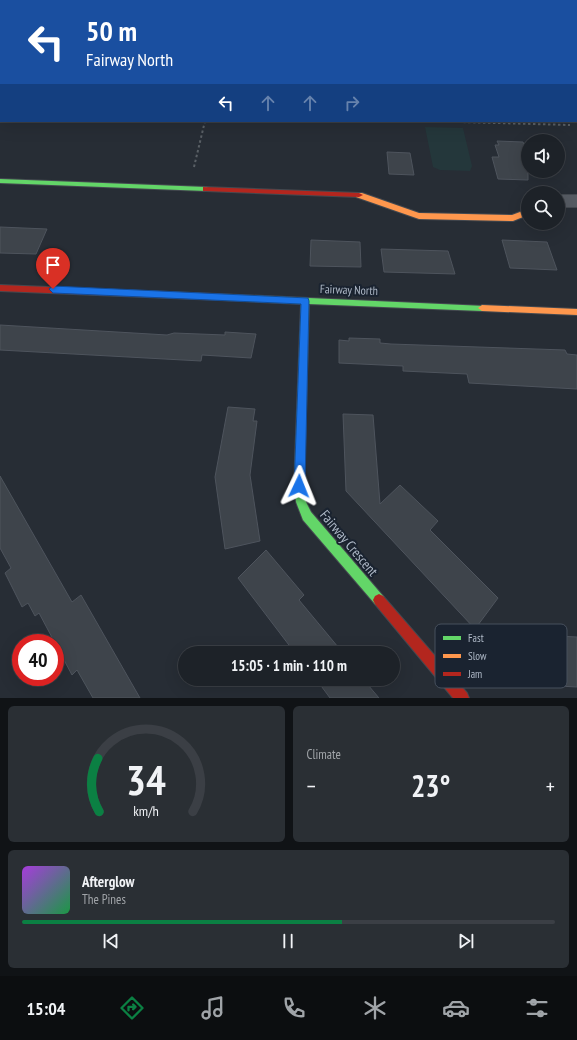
<!DOCTYPE html>
<meta charset="utf-8">
<style>
:root{--surface:#1d2228;--page:#2a2f34;--text:#f1f3f6;--muted:#a0a4a8;--line:#3b3f45;--accent:#0b8043}
body{margin:0;font-family:"PT Sans Narrow",sans-serif;background:var(--page);color:var(--text);height:100vh;display:flex;flex-direction:column;font-size:15px;white-space:nowrap}
*{box-sizing:border-box;margin:0}
p{font-size:13px;color:var(--muted)}
.icon{flex:none;width:22px;height:22px;fill:none;stroke:currentColor;stroke-width:2;stroke-linecap:round;stroke-linejoin:round}
.map{position:relative;height:698px;overflow:hidden}
.sheet{display:flex;flex-direction:column;gap:8px;padding:8px;background:#101316;flex:1}
.sheet>*{flex:none}
.top-card{position:absolute;left:0px;top:0px;width:577px;height:122px;box-shadow:0 4px 16px #0002,0 0 0 1px var(--line);background:#1a4fa0;color:#fff;overflow:hidden}
.buttons{position:absolute;left:521px;top:134px;display:grid;gap:8px}
.buttons a{display:grid;place-items:center;width:44px;height:44px;border-radius:50%;background:var(--surface);box-shadow:0 4px 16px #0002,0 0 0 1px var(--line);font-size:20px}
.speed{position:absolute;left:12px;top:634px;display:flex;gap:8px;font-size:20px;font-weight:700;text-align:center}
.speed>*{display:grid;place-content:center;width:52px;height:52px;border-radius:50%;background:var(--surface);box-shadow:0 4px 16px #0002,0 0 0 1px var(--line);line-height:1}
.speed .limit{border:6px solid #d22;background:#fff;color:#111}
.pin{position:absolute;display:grid;place-items:center;width:34px;height:34px;color:#fff;margin:-41px -17px;border-radius:50% 50% 50% 0;rotate:-45deg;box-shadow:0 0 4px #0007}
.pin .icon{rotate:45deg}
.me{position:absolute;width:44px;margin:-22px;rotate:2deg;stroke-linejoin:round;filter:drop-shadow(0 0 3px #0008)}
.turn{display:flex;align-items:center;gap:14px;height:84px;padding:0 20px;font-size:18px}
.turn .icon{width:52px;height:52px;stroke-width:2.5}
.turn b{display:block;font-size:28px;line-height:34px}
.lanes{display:flex;align-items:center;height:38px;padding:0 20px;background:#0003;justify-content:center;gap:20px;direction:ltr}
.lanes .off{opacity:.35}
.big{font-size:30px;font-weight:600;line-height:1.1}
.sheet .card{flex:1;display:flex;flex-direction:column;justify-content:center;gap:6px;min-width:0;padding:0 14px;border-radius:6px;background:var(--page)}
.sheet .dial{align-items:center;gap:0}
.dial svg{height:104px;overflow:visible;fill:none;stroke:var(--line);stroke-width:7;stroke-linecap:round;text-anchor:middle}
.dial text{fill:var(--text);stroke:none}
.song{display:flex;align-items:center;gap:12px}
.cover{width:48px;height:48px;border-radius:6px;background:linear-gradient(135deg,hsl(280 70% 55%),hsl(140 70% 35%))}
.played{height:4px;border-radius:2px;background:linear-gradient(90deg,var(--accent) 60%,var(--line) 60%)}
.keys{display:flex;justify-content:space-around;direction:ltr}
.heat{display:flex;justify-content:space-between;align-items:center;font-size:22px;direction:ltr}
.sheet .tiles{flex:1;display:grid;gap:8px;grid-template-columns:1fr 1fr}
.card:last-child{grid-column:span 2}
.trip{position:absolute;left:178px;top:646px;width:222px;height:40px;border-radius:20px;background:var(--surface);box-shadow:0 4px 16px #0002,0 0 0 1px var(--line);font-weight:600;line-height:40px;text-align:center}
.tab-bar{display:flex;height:64px;justify-content:space-around;align-items:center;background:#0c0e10;color:var(--muted)}
.tab-bar .icon{width:28px;height:28px}
.tab-bar .active{color:var(--accent)}
.tab-bar b{font-size:18px;color:var(--text)}
.map>svg:first-child{display:block}
</style>
<div class="map">
<svg width="577" height="698" viewBox="0 0 577 698">
<rect width="100%" height="100%" fill="#272d35"/>
<path fill="#24373b" d="M0 0H314L1 1V22Z
M425 127 463 128 472 166 470 171 440 170 433 167Z"/>
<path fill="#3e444b" stroke="#4e545d" d="M497 141 523 142 528 157V180L498 179 492 157H499L495 145H499Z
M387 152 410 153 414 175 389 174Z
M0 227 47 229 36 254 0 253Z
M311 240 360 242 361 267 310 266Z
M502 240 547 242 557 270 510 268Z
M381 249 448 251 455 274 384 272Z
M0 325 167 335 174 333 225 335V332L256 334 251 358 202 355 201 361 0 350Z
M349 338 380 339V343L391 344 565 350 567 354 577 355V389L469 383 467 374 403 371V366L339 363V340L349 341Z
M228 407 255 409 253 421H257L250 475 260 541 225 549 215 477Z
M343 414 373 415 380 504 400 485 438 521 430 530 498 598 475 629 346 491Z
M0 476 72 602 81 595 140 698H93L77 670 72 675 39 613 35 616 28 603 22 607 5 573 11 568 0 548Z
M266 550 304 595 299 600 343 653H295L238 578Z
M511 634 577 637V687L521 684Z
M316 679H363L379 698H330Z"/>
<g fill="none" stroke-linecap="round" stroke-linejoin="round">
<defs>
<path id="street" d="M409 0H421V1H409Z
M458 0H501L500 1Z
M0 22H1V30H0Z
M576 36H577V44H576Z
M558 195H577V207H558Z"/>
<path id="fast" d="M0 89H1V93H0Z
M0 179 206 187 210 189 206 191 0 183Z
M218 294 485 306 486 308 482 311 309 304 304 486 306 502 311 512 383 596 385 600 383 604 379 606 375 604 303 520 296 502 294 486 301 304 218 300 214 297Z"/>
<path id="slow" d="M356 193H362L419 213 512 215 528 209V215L513 221 419 219 356 197Z
M482 305 577 309V315L482 311 478 308Z"/>
<path id="jam" d="M576 105H577V109H576Z
M203 187 359 193 363 195 359 197 206 191H203Z
M0 285 218 294 222 297 218 300 0 291Z
M379 594 383 596 467 693 469 698H453L375 604 373 600 375 596Z"/>
</defs>
<use href="#street" stroke="#444950" stroke-width="2"/>
<use href="#fast" stroke="#444950" stroke-width="2"/>
<use href="#slow" stroke="#444950" stroke-width="2"/>
<use href="#jam" stroke="#444950" stroke-width="2"/>
<path stroke="#5a6066" stroke-width="2" stroke-dasharray="2.5 2.5" stroke-linecap="butt" d="M423 121 570 125
M194 167 205 121"/>
<use href="#street" fill="#565b63" fill-rule="evenodd"/>
<use href="#fast" fill="#63d668" fill-rule="evenodd"/>
<use href="#slow" fill="#ff974d" fill-rule="evenodd"/>
<use href="#jam" fill="#b3261e" fill-rule="evenodd"/>
</g>
<path fill="#1a73e8" stroke="#114b97" d="M53 286 308 298 309 301 305 486 303 490 299 492 295 490 294 486 301 304 53 293 49 289Z"/>
<g text-anchor="middle" stroke-width="4" stroke-linejoin="round" paint-order="stroke">
<g font-size="12" fill="#afb9c7" stroke="#1a2330">
<text transform="translate(349 290) rotate(2)" y="4">Fairway North</text>
</g>
<g font-size="14" fill="#afb9c7" stroke="#1a2330">
<text transform="translate(349 543) rotate(50)" y="5">Fairway Crescent</text>
</g>
</g>
<rect x="435" y="624" width="132" height="64" rx="6" fill="#1a2330" stroke="#47505d" stroke-width="1"/>
<rect x="443" y="636" width="18" height="4" fill="#63d668"/>
<rect x="443" y="654" width="18" height="4" fill="#ff974d"/>
<rect x="443" y="672" width="18" height="4" fill="#b3261e"/>
<g font-size="11" fill="#afb9c7">
<text x="468" y="642">Fast</text>
<text x="468" y="660">Slow</text>
<text x="468" y="678">Jam</text>
</g>
</svg>
<div class="buttons">
<a><svg class="icon" aria-label="sound" viewBox="0 0 24 24"><path d="M4 9h4l5-4v14l-5-4H4zM17 9q2 3 0 6"/></svg></a>
<a><svg class="icon" aria-label="search" viewBox="0 0 24 24"><circle cx="10" cy="10" r="6"/><path d="M15 15l6 6"/></svg></a>
</div>
<div class="speed"><div class="limit">40</div></div>
<div class="pin" style="left:53px;top:289px;background:#d93025"><svg class="icon" aria-label="arrive" viewBox="0 0 24 24"><path d="M6 21V4h12l-3 4 3 4H6"/></svg></div>
<svg class="me" style="left:299px;top:486px" viewBox="-20 -20 40 40"><path d="M0-17L14 15 0 8-14 15z" fill="#1a73e8" stroke="#fff" stroke-width="4"/></svg>
<div class="trip">15:05 · 1 min · 110 m</div>
<div class="top-card">
<div class="turn"><svg class="icon" aria-label="left" viewBox="0 0 24 24"><path d="M17 20v-9H6M10 6l-5 5 5 5"/></svg><div><b>50 m</b>Fairway North</div></div>
<div class="lanes"><svg class="icon" aria-label="left" viewBox="0 0 24 24"><path d="M17 20v-9H6M10 6l-5 5 5 5"/></svg><svg class="icon off" aria-label="ahead" viewBox="0 0 24 24"><path d="M12 20V5M6 11l6-6 6 6"/></svg><svg class="icon off" aria-label="ahead" viewBox="0 0 24 24"><path d="M12 20V5M6 11l6-6 6 6"/></svg><svg class="icon off" aria-label="right" viewBox="0 0 24 24"><path d="M7 20v-9h11M14 6l5 5-5 5"/></svg></div>
</div>
</div>
<section class="sheet">
<div class="tiles">
<div class="card dial"><svg viewBox="0 0 100 80">
<path d="M14 69A42 42 0 1 1 86 69"/>
<path d="M14 69A42 42 0 0 1 13 28" stroke="#0b8043"/>
<text x="50" y="56" font-size="32" font-weight="700">34</text>
<text x="50" y="72" font-size="11">km/h</text>
</svg></div>
<div class="card"><p>Climate</p>
<div class="heat"><a>−</a><b class="big">23°</b><a>+</a></div>
</div>
<div class="card">
<div class="song"><i class="cover"></i><div><b>Afterglow</b><p>The Pines</p></div></div>
<div class="played"></div>
<div class="keys"><svg class="icon" aria-label="previous" viewBox="0 0 24 24"><path d="M18 5L8 12l10 7zM5 5v14"/></svg><svg class="icon" aria-label="pause" viewBox="0 0 24 24"><path d="M8 5v14M16 5v14"/></svg><svg class="icon" aria-label="next" viewBox="0 0 24 24"><path d="M6 5l10 7-10 7zM19 5v14"/></svg></div>
</div>
</div>
</section>
<nav class="tab-bar">
<b>15:04</b>
<svg class="icon active" aria-label="directions" viewBox="0 0 24 24"><path d="M12 3l9 9-9 9-9-9zM9 14v-3h6M13 9l2 2-2 2"/></svg>
<svg class="icon" aria-label="music" viewBox="0 0 24 24"><path d="M9 18V5l10-2v13"/><circle cx="6" cy="18" r="3"/><circle cx="16" cy="16" r="3"/></svg>
<svg class="icon" aria-label="phone" viewBox="0 0 24 24"><path d="M5 4h4l2 5-3 2q2 4 5 5l2-3 5 2v4C11 20 4 13 5 4z"/></svg>
<svg class="icon" aria-label="climate" viewBox="0 0 24 24"><path d="M12 3v18M4 7l16 10M4 17L20 7"/></svg>
<svg class="icon" aria-label="car" viewBox="0 0 24 24"><path d="M5 17H2v-5l4-1 3-4h7l3 4 3 1v5h-3M9 17h6M6 11h13"/><circle cx="7" cy="17" r="2"/><circle cx="17" cy="17" r="2"/></svg>
<svg class="icon" aria-label="filters" viewBox="0 0 24 24"><path d="M4 7h16M4 17h16"/><circle cx="9" cy="7" r="2"/><circle cx="15" cy="17" r="2"/></svg>
</nav>
